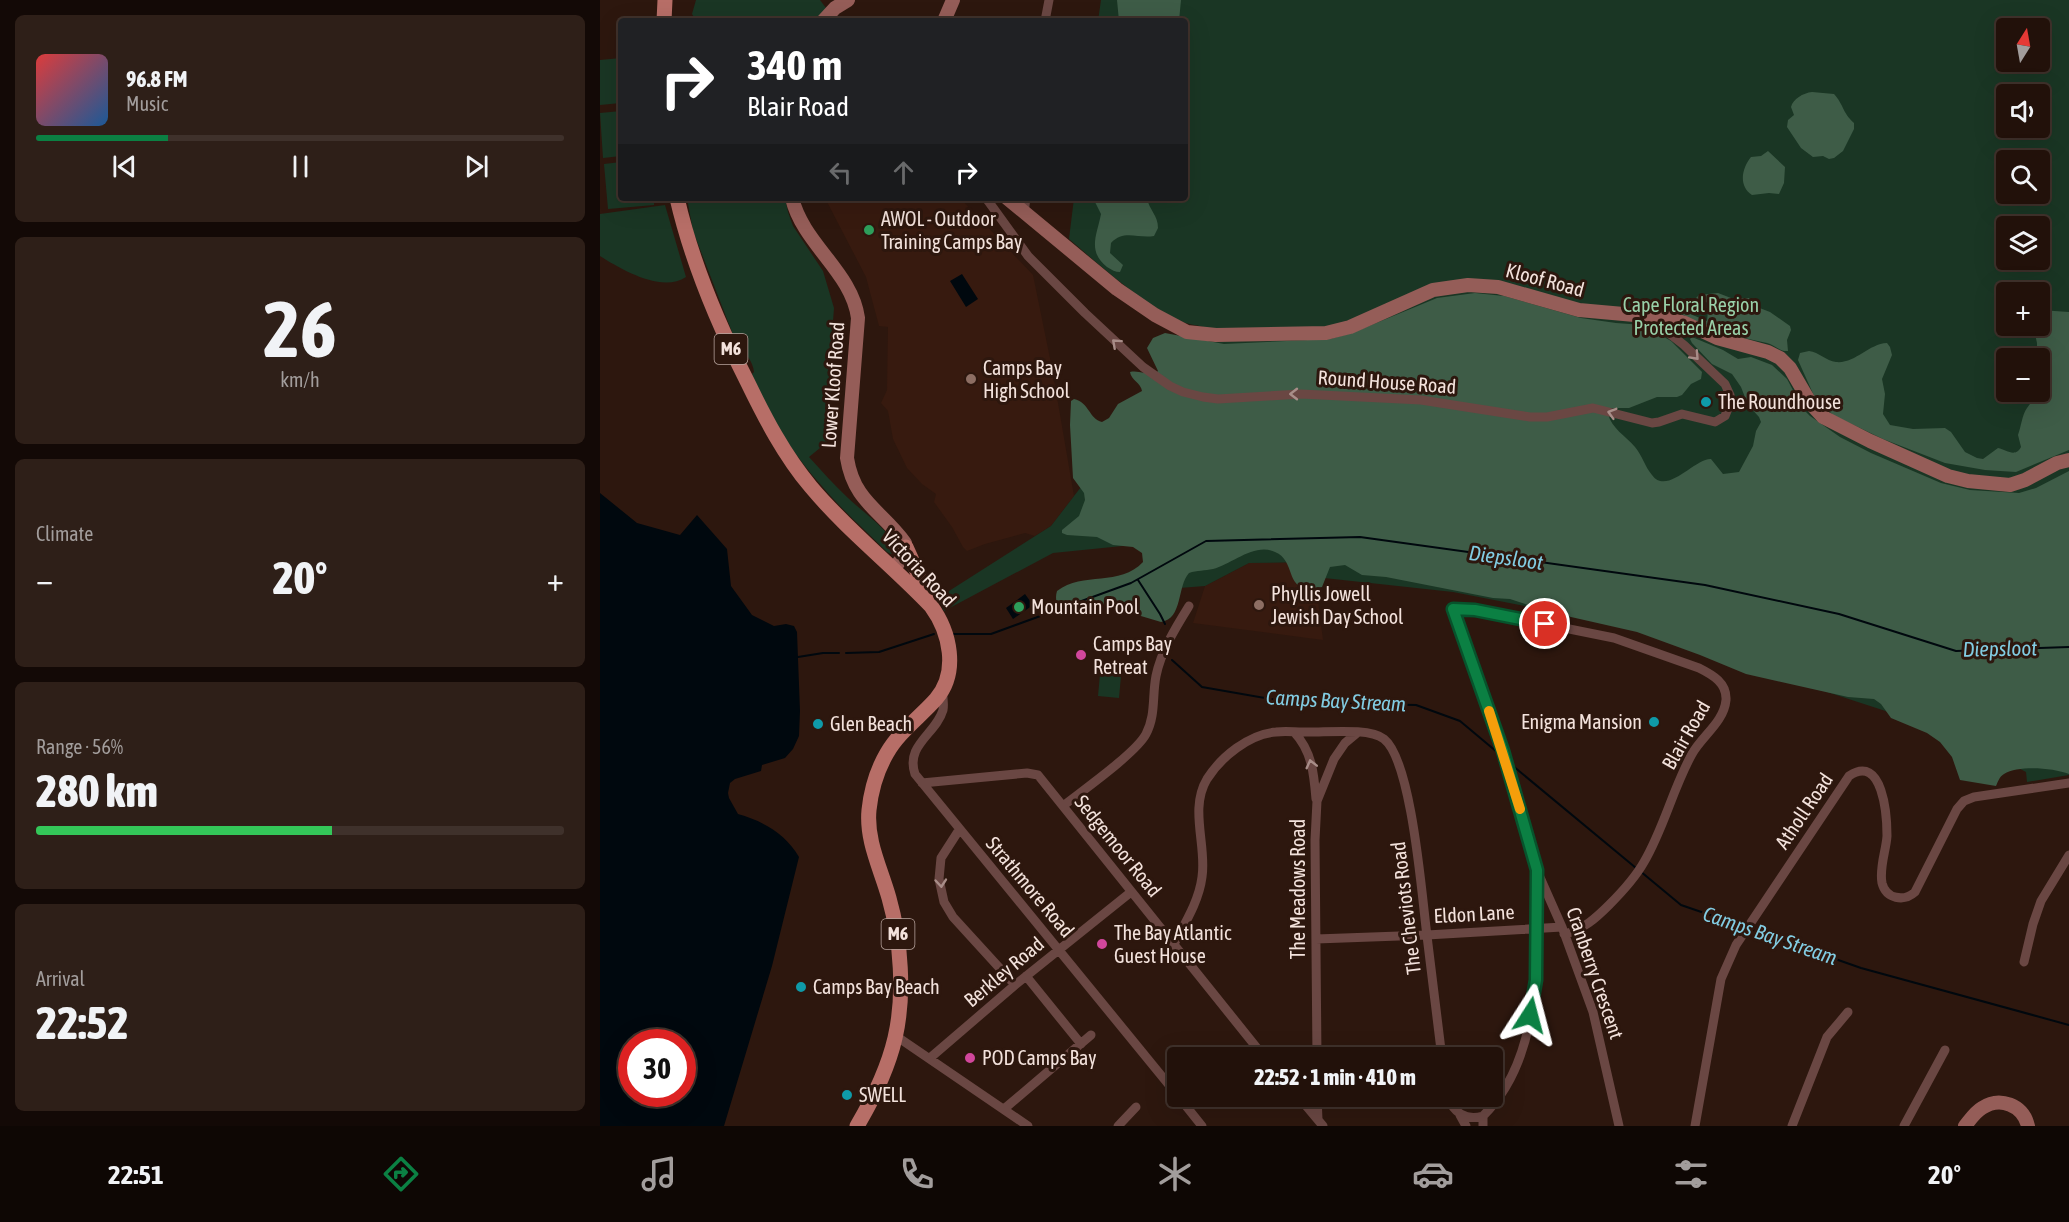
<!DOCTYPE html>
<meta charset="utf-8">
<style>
:root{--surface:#22110a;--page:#2e1f18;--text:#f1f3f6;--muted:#a29d9c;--line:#3f312b;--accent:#0b8043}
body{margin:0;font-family:"Asap Condensed",sans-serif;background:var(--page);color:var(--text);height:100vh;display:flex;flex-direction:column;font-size:22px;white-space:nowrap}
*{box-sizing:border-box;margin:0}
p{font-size:20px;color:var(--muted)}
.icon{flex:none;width:33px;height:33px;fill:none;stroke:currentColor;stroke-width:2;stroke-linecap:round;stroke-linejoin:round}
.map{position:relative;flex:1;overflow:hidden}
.side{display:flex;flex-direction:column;gap:15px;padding:15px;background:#130906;width:600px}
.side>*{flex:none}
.banner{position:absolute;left:18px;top:18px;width:570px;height:183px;border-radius:6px;box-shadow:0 6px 24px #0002,0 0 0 2px var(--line);background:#202124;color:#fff;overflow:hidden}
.needle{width:39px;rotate:11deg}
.controls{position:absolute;left:1396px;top:18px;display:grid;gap:12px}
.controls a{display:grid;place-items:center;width:54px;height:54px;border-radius:6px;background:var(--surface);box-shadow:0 6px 24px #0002,0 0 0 2px var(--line);font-size:30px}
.speed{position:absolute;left:18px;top:1029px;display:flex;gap:12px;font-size:30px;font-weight:700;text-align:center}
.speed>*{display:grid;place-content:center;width:78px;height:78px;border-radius:50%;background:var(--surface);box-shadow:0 6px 24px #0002,0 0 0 2px var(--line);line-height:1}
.speed .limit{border:9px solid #d22;background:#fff;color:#111}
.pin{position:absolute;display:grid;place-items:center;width:51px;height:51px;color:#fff;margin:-26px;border:3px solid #fff;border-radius:50%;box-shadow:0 2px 6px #0007}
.me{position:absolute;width:66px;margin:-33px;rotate:9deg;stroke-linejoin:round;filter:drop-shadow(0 0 4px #0008)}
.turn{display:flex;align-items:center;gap:21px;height:126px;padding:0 30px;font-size:27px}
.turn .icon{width:78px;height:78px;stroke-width:2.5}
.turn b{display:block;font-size:42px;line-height:51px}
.lanes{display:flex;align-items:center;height:57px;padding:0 30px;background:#0003;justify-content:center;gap:30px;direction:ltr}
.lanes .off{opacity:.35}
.big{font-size:45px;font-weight:800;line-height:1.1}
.side .card{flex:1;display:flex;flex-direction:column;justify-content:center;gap:9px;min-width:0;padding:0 21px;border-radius:9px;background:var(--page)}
.side .dial{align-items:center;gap:0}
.dial b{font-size:78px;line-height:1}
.song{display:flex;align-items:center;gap:18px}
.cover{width:72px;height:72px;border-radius:9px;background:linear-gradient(135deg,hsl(0 70% 55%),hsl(210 70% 35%))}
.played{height:6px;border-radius:3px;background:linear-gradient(90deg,var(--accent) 25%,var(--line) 25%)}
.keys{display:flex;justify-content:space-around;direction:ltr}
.heat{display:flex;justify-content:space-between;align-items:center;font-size:33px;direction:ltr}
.charge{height:9px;border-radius:4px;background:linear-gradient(90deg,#34c759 56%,var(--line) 0)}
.trip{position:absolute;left:567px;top:1047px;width:336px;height:60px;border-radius:6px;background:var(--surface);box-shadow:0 6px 24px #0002,0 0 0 2px var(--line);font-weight:800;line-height:60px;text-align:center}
.menu{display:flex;height:96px;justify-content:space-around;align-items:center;background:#0e0704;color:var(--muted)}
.menu .icon{width:42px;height:42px}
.menu .active{color:var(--accent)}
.menu b{font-size:27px;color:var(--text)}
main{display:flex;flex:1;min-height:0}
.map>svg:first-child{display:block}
</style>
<main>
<section class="side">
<div class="card">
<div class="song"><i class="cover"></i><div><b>96.8 FM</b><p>Music</p></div></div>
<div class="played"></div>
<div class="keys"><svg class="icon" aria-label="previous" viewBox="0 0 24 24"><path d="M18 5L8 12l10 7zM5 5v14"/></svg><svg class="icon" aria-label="pause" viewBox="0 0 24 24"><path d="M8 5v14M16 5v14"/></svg><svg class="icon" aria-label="next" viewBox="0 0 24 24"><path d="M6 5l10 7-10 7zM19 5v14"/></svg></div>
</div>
<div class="card dial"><b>26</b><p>km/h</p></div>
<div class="card"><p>Climate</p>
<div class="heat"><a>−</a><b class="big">20°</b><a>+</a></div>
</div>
<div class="card"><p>Range · 56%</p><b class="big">280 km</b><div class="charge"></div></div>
<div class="card"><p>Arrival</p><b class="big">22:52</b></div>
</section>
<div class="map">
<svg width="1469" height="1126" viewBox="0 0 1469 1126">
<rect width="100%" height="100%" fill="#2d170e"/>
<path fill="#371a0f" d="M225 198H360L433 275 452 368 474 496 451 526 435 536 425 533 385 544 367 551 363 547 352 527 334 502 336 494 322 484 307 468 293 439 288 411 281 403 287 390 288 327 279 326 266 277Z
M713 562 723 640 593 623 605 586 649 563Z"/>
<path fill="#1a3624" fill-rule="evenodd" d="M96 0H220L226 8 216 21H96L92 14Z
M501 0H1469V775L1427 782 1426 772 1350 732 1018 624 853 592 715 577 712 562 649 563 605 586 554 590 552 543 453 553 344 611 338 598 451 526 554 392 606 328C599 325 590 325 583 322 542 304 502 267 469 239L474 198H585V21H498ZM1407 28H1440V62H1407ZM1407 94H1440V128H1407ZM1407 160H1440V194H1407ZM1407 226H1440V260H1407ZM1407 292H1440V326H1407ZM1407 358H1440V392H1407Z
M21 58V103L0 105V60Z
M21 111V156L3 158 0 113Z
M21 162V198H54V205L8 209 4 164Z
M87 198H185L188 212 193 226 223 271 234 308 226 418 237 423V434L209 457C222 471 234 485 248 498 265 514 287 528 298 549L297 552 291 554 287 552C265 530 241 509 221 485 193 454 167 414 152 374L154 372C153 361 145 352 137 345L93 231Z
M65 205 86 277C62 293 22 270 0 256V214Z
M501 663 522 665 519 698 498 696Z"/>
<path fill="#3e5c47" d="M517 0H581L579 21H519Z
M1212 92 1234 94C1244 105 1242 112 1254 123V129L1243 151 1234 158 1229 159 1223 156 1213 157 1201 148 1187 127 1188 120 1194 115 1191 107C1193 99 1203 93 1212 92Z
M1168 151 1185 167 1184 183 1179 194 1169 193 1152 195C1138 186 1142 168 1151 157L1161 156Z
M493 198H547C549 210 558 215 558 228L554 236C538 239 524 229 511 243L510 253 523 265 520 272C515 272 512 270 507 267 487 251 497 235 501 214Z
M875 293 904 296 981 318 1016 323 1043 325 1071 341 1102 372 1101 379 1091 384 1082 395 1077 397H1057L1029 408H1011L1008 414C1012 429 1025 435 1035 447 1042 455 1045 467 1052 475 1067 496 1095 458 1111 459L1123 474 1139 472 1153 446 1156 431 1161 422 1159 417 1148 405 1141 387 1132 374 1112 364 1092 343 1090 339 1092 337 1123 350 1138 359 1151 357 1172 365 1187 379 1203 409 1210 416 1240 437 1271 453 1341 483 1370 490 1419 493 1436 488 1469 471V774C1453 768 1419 765 1404 774 1399 777 1398 782 1396 786L1360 780 1352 757 1340 742 1327 733 1291 718 1281 704 1274 699 1248 697 1146 674 1100 655 1037 632 949 612 910 599 893 598 786 577 762 575 745 565 730 567 722 587C681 596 699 562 675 552 655 542 632 564 613 569 605 571 597 570 589 573 577 586 583 619 561 622L504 605H495L482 615C467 615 452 608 457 591 483 571 520 587 543 562L542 553 533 547 513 545 497 537 467 535 462 533V530L479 516 485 500 484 493 473 478 470 425 471 401 474 399C489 402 489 419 502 422L509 418 518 404 542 391C541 383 531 380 530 372 539 370 546 375 555 374L558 371 547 348 553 338 565 333 624 344 730 339 752 333 837 298Z
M1118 293 1131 298H1149L1157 307 1170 312 1190 326 1191 330 1187 340 1188 351C1180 352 1175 345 1167 343 1136 336 1109 332 1081 313L1083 311 1107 321 1108 311 1113 306 1109 303 1098 300 1096 298 1099 295Z
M1440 310 1469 312V450L1416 472 1385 470 1345 463 1283 439 1233 415 1215 398 1198 360 1200 353 1209 351C1219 352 1226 361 1236 362 1255 364 1268 344 1287 343L1290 347 1292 355 1282 379 1285 394 1283 414 1290 425 1313 429 1345 428 1351 432 1365 452 1377 458 1383 459 1398 448C1407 450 1415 458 1421 447L1418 435C1421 427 1422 415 1427 408 1440 388 1465 389 1440 363V358H1437V343L1435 334 1421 326H1440Z"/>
<path fill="#00080e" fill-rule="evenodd" d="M362 274 378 299 366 307 350 281Z
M0 493 37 523 80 535 97 515 127 549 131 586 152 615 174 626 186 624 194 626 197 632 200 711 199 736 193 749 185 758 162 765 161 771 135 779 130 783 128 793 129 798 138 814C163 821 186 834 199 857L172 966 124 1126H0ZM32 1042H82V1094H32Z
M425 594 433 605 413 619 406 608Z"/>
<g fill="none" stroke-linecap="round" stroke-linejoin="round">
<path stroke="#00080e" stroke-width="2" d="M538 580 560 614 565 624
M354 634H391L531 583 606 541 760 537 1105 585 1239 614 1356 651 1469 647
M246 653 279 652 334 634
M198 657 223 653H239
M572 660 602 687 688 702 816 705 860 721 897 752
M913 766 1036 868
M1040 871 1081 905 1145 927
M1150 929 1261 968 1469 1025"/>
<path stroke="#6a4743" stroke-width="9" d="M445 21 449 0
M386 198 428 256 485 313 543 367 570 386 583 392 603 397 618 399 701 394 821 400 930 417H947L993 408 1052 423 1059 422 1082 414 1115 422 1125 416 1131 401 1130 395 1125 384 1084 345 1057 324 1055 316
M424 213 426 198
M342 690C343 696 344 704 343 710 336 734 305 745 315 774L578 1096
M694 732C712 751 714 774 716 799
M322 783 427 773 438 775 665 1058
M463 806C482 791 536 753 546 734 556 715 552 696 556 676 561 651 576 627 589 606
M359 830 341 858 339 879 344 902 353 917 415 985
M939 875 962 927 993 1012 1019 1126
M716 939 827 935 962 927
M574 944C585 923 599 901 602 877 607 846 589 809 607 779 621 757 649 734 676 732 685 731 694 732 703 732 723 733 769 727 784 739 812 761 822 898 827 936 832 977 837 1017 842 1058
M1424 962 1433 924 1441 901 1469 855
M426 976 481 1044
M296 1036 428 1126
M330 1058 415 985 531 892
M717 1058 715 840 717 801 734 759 745 743 757 733
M578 1096 602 1126
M698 1096 723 1126
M717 1096 718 1120
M848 1096C853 1113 866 1121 883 1116
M404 1109 491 1035
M860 1115 866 1126
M518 1126 536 1107
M883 1126V1116C934 1066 937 986 937 919 937 903 939 885 937 869 933 849 925 828 919 808 900 740 877 675 853 609L875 610 1014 638 1099 668C1113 675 1127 683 1126 700 1124 722 1102 736 1092 754 1073 788 1064 828 1044 862 1035 878 1022 892 1009 905 996 918 983 930 964 934
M1095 1126 1121 979 1136 945 1249 776C1283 753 1287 816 1287 836 1286 851 1279 868 1282 883 1286 899 1304 902 1315 892L1357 809 1364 801 1374 797 1469 783
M1192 1126 1227 1037 1248 1012
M1304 1126 1345 1050"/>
<path stroke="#955d58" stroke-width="14" d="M223 21 235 8 248 0
M344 21 353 0
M192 198C203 244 252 272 258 318L247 458C254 502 281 510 305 543V555L294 568
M407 198 517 289 555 315 587 332 616 335 726 333 750 327 833 290 868 285 898 287 979 310 1068 318 1085 323 1117 338 1168 352 1180 358 1190 368 1211 404 1223 417 1270 441 1348 476 1368 481 1410 485 1425 480 1457 463 1469 460
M1365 1126C1370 1120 1375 1112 1382 1108 1400 1096 1423 1105 1428 1126"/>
<path stroke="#b76e67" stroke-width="15" d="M64 21 65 0
M77 198C92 263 117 322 147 381 165 418 184 455 211 487 247 530 292 565 331 606 350 632 359 672 336 699 320 717 299 732 287 753 277 770 271 791 269 810 266 841 281 869 289 898 301 940 305 995 295 1038 288 1068 273 1099 257 1126
M306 547 328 596"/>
</g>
<defs><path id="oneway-chevron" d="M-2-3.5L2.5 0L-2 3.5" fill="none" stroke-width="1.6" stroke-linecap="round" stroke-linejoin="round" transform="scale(1.5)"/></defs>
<g stroke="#a88d88">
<use href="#oneway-chevron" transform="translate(516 343) rotate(-138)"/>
<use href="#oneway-chevron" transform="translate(1095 356) rotate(47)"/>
<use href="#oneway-chevron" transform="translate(694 394) rotate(180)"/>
<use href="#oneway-chevron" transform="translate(1012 413) rotate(-164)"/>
<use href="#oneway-chevron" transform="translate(711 764) rotate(-104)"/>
<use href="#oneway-chevron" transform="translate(341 883) rotate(85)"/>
</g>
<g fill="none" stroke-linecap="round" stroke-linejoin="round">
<defs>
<path id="route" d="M930 1015 936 980 937 870 903 751 853 609 875 610 945 624"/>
</defs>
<use href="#route" stroke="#07532c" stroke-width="15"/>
<use href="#route" stroke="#0b8043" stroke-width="10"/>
<path stroke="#f59e0b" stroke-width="10" d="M889 711 920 809"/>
</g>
<g fill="#2e9e5b" stroke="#2d170e" stroke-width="2">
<circle cx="269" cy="230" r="6"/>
<circle cx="419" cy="607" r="6"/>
</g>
<g fill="#8d6e63" stroke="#2d170e" stroke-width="2">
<circle cx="371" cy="379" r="6"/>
<circle cx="659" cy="605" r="6"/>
</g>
<g fill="#0f9aa8" stroke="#2d170e" stroke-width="2">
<circle cx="1106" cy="402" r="6"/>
<circle cx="1054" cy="722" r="6"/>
<circle cx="218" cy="724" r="6"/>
<circle cx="201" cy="987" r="6"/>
<circle cx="247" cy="1095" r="6"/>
</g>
<g fill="#d1479c" stroke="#2d170e" stroke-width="2">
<circle cx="481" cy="655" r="6"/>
<circle cx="502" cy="944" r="6"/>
<circle cx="370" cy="1058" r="6"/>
</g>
<g text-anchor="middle" stroke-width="6" stroke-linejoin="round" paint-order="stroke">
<g fill="#2d170e" stroke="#b8a59e" stroke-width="1.5">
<rect x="114.5" y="334" width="33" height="30" rx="4.5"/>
<rect x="281.5" y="919" width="33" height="30" rx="4.5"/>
</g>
<g font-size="18" font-weight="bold" fill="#f3e2dc">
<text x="131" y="355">M6</text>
<text x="298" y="940">M6</text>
</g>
<g font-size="20" fill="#f3e2dc" stroke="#2d170e" text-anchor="start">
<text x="281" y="226">AWOL - Outdoor<tspan x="281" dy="23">Training Camps Bay</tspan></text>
<text x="383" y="375">Camps Bay<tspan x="383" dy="23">High School</tspan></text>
<text x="1118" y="409">The Roundhouse</text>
<text x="671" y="601">Phyllis Jowell<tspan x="671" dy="23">Jewish Day School</tspan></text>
<text x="431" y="614">Mountain Pool</text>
<text x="493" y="651">Camps Bay<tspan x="493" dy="23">Retreat</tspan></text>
<text x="1042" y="729" text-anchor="end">Enigma Mansion</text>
<text x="230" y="731">Glen Beach</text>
<text x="514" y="940">The Bay Atlantic<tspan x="514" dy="23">Guest House</tspan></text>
<text x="213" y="994">Camps Bay Beach</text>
<text x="382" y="1065">POD Camps Bay</text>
<text x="259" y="1102">SWELL</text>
</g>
<g font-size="20" fill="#f3e2dc" stroke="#2d170e">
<text transform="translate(945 280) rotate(15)" y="7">Kloof Road</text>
<text transform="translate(787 382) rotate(4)" y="7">Round House Road</text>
<text transform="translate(233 385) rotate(-86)" y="7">Lower Kloof Road</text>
<text transform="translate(319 568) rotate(47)" y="7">Victoria Road</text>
<text transform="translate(1086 735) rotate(-60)" y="7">Blair Road</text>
<text transform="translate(1204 811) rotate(-56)" y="7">Atholl Road</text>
<text transform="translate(518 846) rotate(51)" y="7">Sedgemoor Road</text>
<text transform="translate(430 887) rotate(50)" y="7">Strathmore Road</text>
<text transform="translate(698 889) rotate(-90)" y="7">The Meadows Road</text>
<text transform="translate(806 908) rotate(-97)" y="7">The Cheviots Road</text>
<text transform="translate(874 914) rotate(-3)" y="7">Eldon Lane</text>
<text transform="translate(404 972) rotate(-40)" y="7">Berkley Road</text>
<text transform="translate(995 973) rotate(71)" y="7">Cranberry Crescent</text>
</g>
<g font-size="20" fill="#99d1a9" stroke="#2d170e">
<text x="1091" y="312">Cape Floral Region<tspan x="1091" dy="23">Protected Areas</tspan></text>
</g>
<g font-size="21" font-style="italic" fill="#82cce2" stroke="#2d170e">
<text transform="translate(906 558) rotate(8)" y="7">Diepsloot</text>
<text transform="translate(1400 649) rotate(-1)" y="7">Diepsloot</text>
<text transform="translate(736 701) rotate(3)" y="7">Camps Bay Stream</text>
<text transform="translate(1170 936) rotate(19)" y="7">Camps Bay Stream</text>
</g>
</g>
</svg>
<div class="controls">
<a><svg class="needle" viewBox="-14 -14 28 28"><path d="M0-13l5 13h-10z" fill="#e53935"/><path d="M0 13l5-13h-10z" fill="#a29d9c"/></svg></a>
<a><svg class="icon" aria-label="sound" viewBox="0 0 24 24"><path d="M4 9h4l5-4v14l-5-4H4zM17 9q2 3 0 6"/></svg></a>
<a><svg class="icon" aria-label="search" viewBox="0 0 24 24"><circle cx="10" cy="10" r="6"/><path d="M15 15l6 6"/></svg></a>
<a><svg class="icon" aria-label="layers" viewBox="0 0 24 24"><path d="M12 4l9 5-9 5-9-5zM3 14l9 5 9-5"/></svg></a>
<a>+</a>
<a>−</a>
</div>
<div class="speed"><div class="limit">30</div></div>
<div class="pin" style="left:945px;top:624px;background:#d93025"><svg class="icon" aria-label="arrive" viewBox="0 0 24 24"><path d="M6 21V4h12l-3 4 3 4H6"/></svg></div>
<svg class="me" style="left:930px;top:1015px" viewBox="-20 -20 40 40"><path d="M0-17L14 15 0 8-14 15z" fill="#0b8043" stroke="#fff" stroke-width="4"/></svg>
<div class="trip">22:52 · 1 min · 410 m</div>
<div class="banner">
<div class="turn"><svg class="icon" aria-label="right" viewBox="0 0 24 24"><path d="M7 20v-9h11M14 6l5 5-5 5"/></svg><div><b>340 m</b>Blair Road</div></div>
<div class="lanes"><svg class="icon off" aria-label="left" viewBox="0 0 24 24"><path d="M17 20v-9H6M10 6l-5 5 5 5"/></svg><svg class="icon off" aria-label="ahead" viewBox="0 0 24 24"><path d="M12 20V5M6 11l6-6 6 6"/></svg><svg class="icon" aria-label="right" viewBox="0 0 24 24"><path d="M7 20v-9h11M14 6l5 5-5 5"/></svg></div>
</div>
</div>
</main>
<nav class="menu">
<b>22:51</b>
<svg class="icon active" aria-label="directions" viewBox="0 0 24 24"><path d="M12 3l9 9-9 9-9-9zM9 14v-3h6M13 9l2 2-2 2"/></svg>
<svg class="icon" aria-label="music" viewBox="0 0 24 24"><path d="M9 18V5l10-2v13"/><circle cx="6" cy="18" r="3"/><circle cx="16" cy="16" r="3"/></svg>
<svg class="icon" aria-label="phone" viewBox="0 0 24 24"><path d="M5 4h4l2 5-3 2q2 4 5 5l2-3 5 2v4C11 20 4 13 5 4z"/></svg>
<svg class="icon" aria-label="climate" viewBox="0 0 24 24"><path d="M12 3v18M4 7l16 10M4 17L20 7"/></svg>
<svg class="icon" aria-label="car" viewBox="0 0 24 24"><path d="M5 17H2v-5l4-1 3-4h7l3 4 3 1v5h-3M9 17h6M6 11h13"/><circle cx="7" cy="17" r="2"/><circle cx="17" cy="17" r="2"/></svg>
<svg class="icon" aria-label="filters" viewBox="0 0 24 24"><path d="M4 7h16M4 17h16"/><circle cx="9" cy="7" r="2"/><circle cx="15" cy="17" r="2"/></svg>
<b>20°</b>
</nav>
